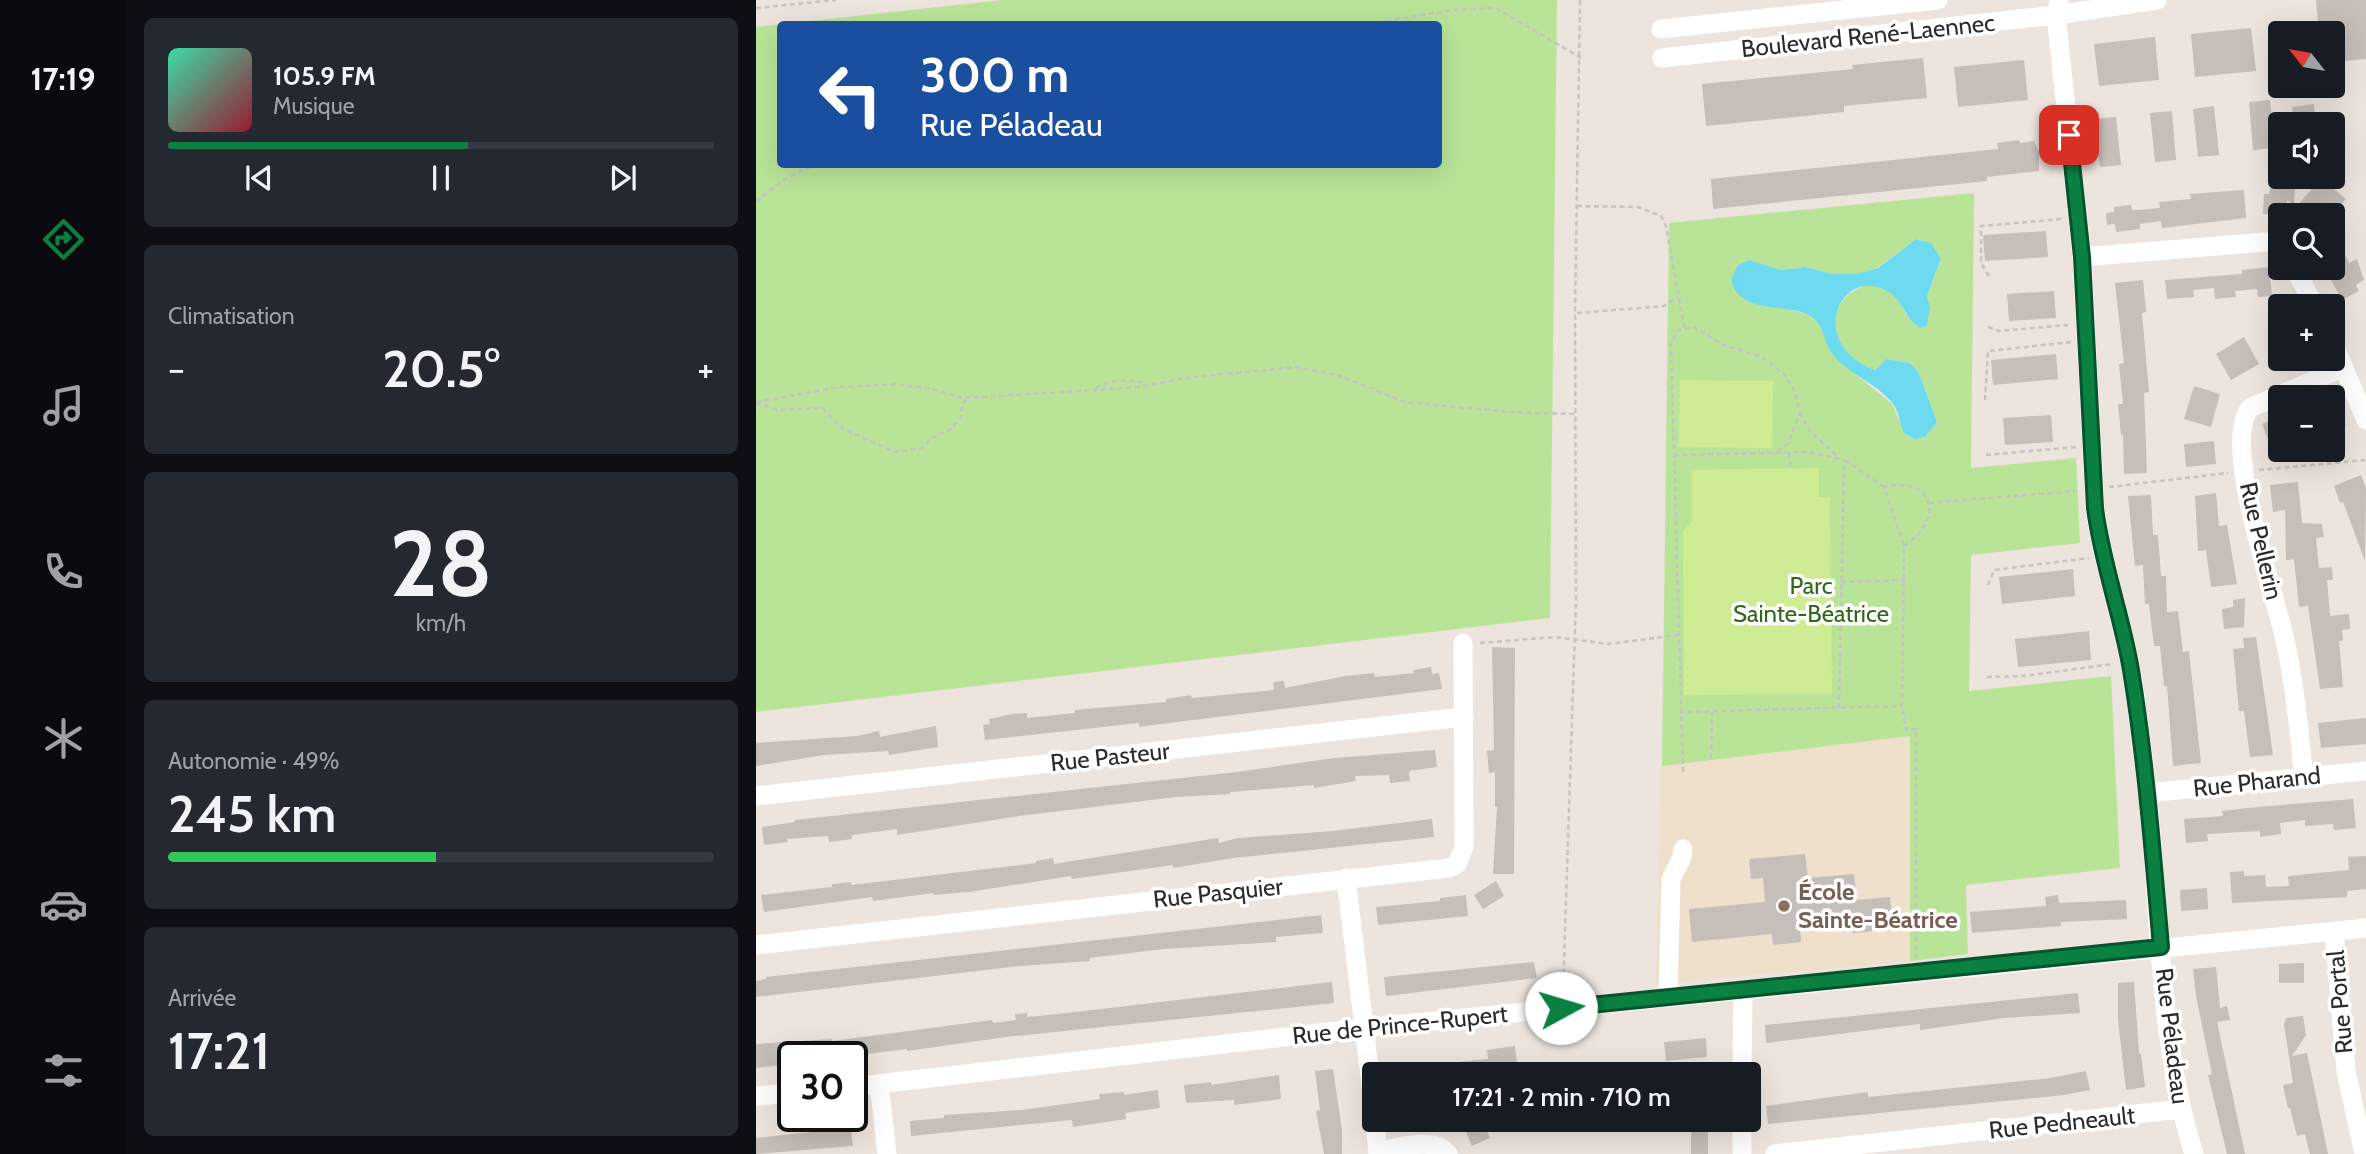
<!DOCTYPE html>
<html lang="fr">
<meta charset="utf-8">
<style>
:root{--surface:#171b24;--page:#242831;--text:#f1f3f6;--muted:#9ea1a6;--line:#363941;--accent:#0b8043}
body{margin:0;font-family:Cabin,sans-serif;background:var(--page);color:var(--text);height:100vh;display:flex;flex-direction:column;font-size:26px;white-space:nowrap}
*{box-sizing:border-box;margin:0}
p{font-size:23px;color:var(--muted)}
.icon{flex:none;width:38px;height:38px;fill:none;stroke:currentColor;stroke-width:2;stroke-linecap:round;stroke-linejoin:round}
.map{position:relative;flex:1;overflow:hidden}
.details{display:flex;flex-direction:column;gap:18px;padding:18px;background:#0d0f14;width:630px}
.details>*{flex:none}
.top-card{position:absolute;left:21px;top:21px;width:665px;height:147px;border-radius:7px;box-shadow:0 7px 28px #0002;background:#1a4fa0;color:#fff;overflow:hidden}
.needle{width:46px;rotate:301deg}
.controls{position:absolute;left:1512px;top:21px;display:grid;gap:14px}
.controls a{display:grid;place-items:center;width:77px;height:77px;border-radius:7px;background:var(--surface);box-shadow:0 7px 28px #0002;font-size:35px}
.speed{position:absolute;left:21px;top:1041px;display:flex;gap:14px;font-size:35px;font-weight:700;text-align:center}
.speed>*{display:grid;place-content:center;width:91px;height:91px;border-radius:50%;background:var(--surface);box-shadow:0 7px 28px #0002;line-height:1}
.speed .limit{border:4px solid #111;border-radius:10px;background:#fff;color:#111}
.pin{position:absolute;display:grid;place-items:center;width:60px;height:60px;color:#fff;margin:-30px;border-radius:14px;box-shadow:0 4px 10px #0006}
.me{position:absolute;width:77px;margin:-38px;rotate:84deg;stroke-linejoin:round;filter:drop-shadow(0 0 5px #0008)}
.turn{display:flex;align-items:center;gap:24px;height:147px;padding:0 28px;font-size:32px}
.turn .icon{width:91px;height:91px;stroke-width:2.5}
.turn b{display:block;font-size:49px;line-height:60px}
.big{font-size:52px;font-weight:600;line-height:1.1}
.details .tile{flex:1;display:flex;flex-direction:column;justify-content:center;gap:10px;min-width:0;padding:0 24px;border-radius:10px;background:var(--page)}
.details .dial{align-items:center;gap:0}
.dial b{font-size:91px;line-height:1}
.song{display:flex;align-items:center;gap:21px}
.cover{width:84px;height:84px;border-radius:10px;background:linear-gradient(135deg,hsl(160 70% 55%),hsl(350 70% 35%))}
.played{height:7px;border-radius:4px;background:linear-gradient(90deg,var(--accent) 55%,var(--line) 55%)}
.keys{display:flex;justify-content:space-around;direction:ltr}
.heat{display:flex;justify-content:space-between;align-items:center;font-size:38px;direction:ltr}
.charge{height:10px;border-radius:5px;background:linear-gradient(90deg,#34c759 49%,var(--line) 0)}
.trip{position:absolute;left:606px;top:1062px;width:399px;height:70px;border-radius:7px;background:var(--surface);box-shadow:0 7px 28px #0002;font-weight:600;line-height:70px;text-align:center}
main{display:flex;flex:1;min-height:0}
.tabs{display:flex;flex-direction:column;width:126px;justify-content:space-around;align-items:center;background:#090b0e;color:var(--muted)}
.tabs .icon{width:49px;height:49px}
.tabs .on{color:var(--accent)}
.tabs b{font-size:32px;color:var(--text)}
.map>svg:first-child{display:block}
</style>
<main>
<nav class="tabs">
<b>17:19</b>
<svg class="icon on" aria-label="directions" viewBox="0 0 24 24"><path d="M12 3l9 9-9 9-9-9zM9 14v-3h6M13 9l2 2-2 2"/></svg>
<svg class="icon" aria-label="music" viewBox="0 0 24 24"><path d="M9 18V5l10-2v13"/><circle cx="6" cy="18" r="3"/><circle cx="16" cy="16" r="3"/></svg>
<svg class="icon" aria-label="phone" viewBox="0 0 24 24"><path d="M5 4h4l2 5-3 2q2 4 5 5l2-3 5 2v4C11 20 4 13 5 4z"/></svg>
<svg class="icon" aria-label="climate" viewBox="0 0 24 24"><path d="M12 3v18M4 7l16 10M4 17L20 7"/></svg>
<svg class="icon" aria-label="car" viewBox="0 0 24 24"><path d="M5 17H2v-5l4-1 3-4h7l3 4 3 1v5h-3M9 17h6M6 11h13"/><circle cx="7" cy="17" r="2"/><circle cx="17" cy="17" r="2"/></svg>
<svg class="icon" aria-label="filters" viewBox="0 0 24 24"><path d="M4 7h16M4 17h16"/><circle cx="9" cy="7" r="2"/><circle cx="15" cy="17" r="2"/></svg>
</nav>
<section class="details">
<div class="tile">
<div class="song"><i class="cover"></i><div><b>105.9 FM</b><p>Musique</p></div></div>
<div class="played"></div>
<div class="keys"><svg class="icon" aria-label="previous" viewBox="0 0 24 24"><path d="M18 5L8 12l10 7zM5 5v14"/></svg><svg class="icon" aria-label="pause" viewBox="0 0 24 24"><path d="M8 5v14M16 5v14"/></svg><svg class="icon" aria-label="next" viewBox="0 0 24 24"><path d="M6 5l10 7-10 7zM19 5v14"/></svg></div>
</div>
<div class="tile"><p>Climatisation</p>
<div class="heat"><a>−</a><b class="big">20.5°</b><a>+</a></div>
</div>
<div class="tile dial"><b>28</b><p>km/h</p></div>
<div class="tile"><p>Autonomie · 49%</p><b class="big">245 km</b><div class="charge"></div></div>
<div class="tile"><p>Arrivée</p><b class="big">17:21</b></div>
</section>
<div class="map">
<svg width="1610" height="1154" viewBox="0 0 1610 1154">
<rect width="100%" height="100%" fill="#ede4dd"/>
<path fill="#efe0cc" d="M1154 736V961L900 984 906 766Z"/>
<path fill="#b9e498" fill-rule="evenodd" d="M247 0H801L794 618 0 712V27ZM682 24V164H24V24Z
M1218 193 1215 468 1320 458 1324 543 1215 555 1213 691 1355 676 1364 868 1210 885 1212 954 1154 961V736L906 766 913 223ZM1160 239 1169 241 1185 260 1171 296 1174 307 1150 315C1120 237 1025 333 1119 370L1130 359 1154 363 1163 373 1181 422 1169 437 1159 439 1149 434 1136 404 1085 362 1072 346 1068 328 1062 322 1051 314 990 300 975 279 982 265 993 260 1025 270 1049 267 1077 274H1100L1121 268Z"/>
<path fill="#ceec94" d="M924 380 1017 381 1016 448 923 447Z
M1063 468V497H1074L1076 694 928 695 927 531 936 521V470Z"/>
<path fill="#6edaf0" d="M1160 239 1175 243 1185 259 1171 296 1174 307 1171 325 1165 328C1148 319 1147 298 1129 290 1085 267 1049 343 1119 370L1130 359 1154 363 1163 373 1181 422 1169 437 1159 439 1149 434C1143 425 1144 413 1137 404 1122 384 1094 375 1078 356 1065 341 1071 322 1048 313 1025 304 982 313 975 279L982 265 993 260 1025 270 1049 267 1077 274H1100L1122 268Z"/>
<path fill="#c5beb9" d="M1560 0H1610V59L1577 62V33H1563Z
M1495 28 1500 71 1439 77 1435 34Z
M1399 37 1403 80 1343 86 1338 44Z
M1167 58 1171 98 1088 106V112L950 126 946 84 1097 69 1096 65Z
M1268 60 1272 100 1202 107 1198 67Z
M1514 100 1519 148 1497 150 1493 102Z
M1558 104 1560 124H1538L1536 107Z
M1458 106 1463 155 1442 157 1437 109Z
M1416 111 1420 160 1399 162 1394 113Z
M1360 117 1365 165 1344 167 1339 119Z
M1263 140 1264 143 1278 141 1283 152V171L1231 177V181L957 209 955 179 1242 149 1241 143Z
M1516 180 1530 181 1529 187H1539L1538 206 1531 200V215L1507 214 1508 194H1513Z
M1570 182 1590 199 1576 215H1549L1540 207 1560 184 1565 188Z
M1488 190 1490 218 1406 228 1405 221 1384 224V229L1360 232 1359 224 1351 225 1350 213 1358 212V207L1375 205 1376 210H1382L1404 208 1403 202 1435 199 1434 194Z
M1577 230 1593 263 1601 259 1608 280 1600 285 1603 291 1586 300 1575 280 1579 277Z
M1290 231 1292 257 1229 261 1227 235Z
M1513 267 1516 296 1502 297 1501 289 1479 291 1480 297 1459 299 1458 288 1437 290 1438 297 1411 299 1409 280 1486 274V270Z
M1387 280 1390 312 1386 313 1393 392 1388 393 1391 473 1368 474 1367 435H1365L1362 404H1367L1363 364 1368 363 1359 283Z
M1298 291 1300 318 1253 321 1251 294Z
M1488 337 1503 364 1475 380 1460 354Z
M1300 354 1302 379 1237 385 1235 360Z
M1438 386 1464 394 1455 427 1428 419Z
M1577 394 1590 425 1577 430Z
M1295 415 1297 442 1249 445 1247 418Z
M1524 417V435L1512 439 1506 424Z
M1458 441 1460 464 1430 467 1428 444Z
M1605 475 1610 488 1609 561 1587 502 1584 503 1578 486Z
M1542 482 1546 523 1566 524 1568 537 1560 538 1563 568 1576 567 1577 580H1571L1574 616 1593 614 1594 629 1586 630 1587 641H1583L1587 687 1564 689 1552 606 1543 607 1538 559 1530 560 1529 510 1517 512 1514 485Z
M1460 493 1463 526 1471 525 1481 584 1455 587 1450 550 1442 551 1439 496Z
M1395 495 1397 535H1402L1405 576H1410L1411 612 1422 611 1427 652 1433 651 1445 763 1417 766 1411 686H1408L1404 646H1398L1393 604H1389L1387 565 1379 566 1372 496Z
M1317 569 1319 596 1246 604 1243 577Z
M1489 598 1488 627 1468 629 1466 609 1477 607V600Z
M1333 631 1335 660 1262 667 1259 639Z
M1500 637 1517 755 1494 757 1488 711H1483L1477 649 1488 648 1487 638Z
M736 647 759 648 758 874H737L741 807H739V772L733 773 731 751 738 750Z
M675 667 676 674 683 673 686 689 405 724 383 727V723L229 740 227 725 234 724 233 719 256 714 271 713V718L319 713V710L410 702V699L435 695 436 698 518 690 517 682 528 681 529 688 590 676 618 673 619 677 658 673 657 670Z
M1610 718V744L1565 748 1562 723Z
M180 726 182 747 133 755 132 751 68 755 0 766V743L101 736 123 731 124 737Z
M679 750 681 767 653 771 654 781 634 783 633 775 599 776 600 781 558 788V785L474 792V794L420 797 263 816 141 835V829L96 835V839L73 842 72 836 31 839 32 842 8 845 6 827 39 822V820L481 772 578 758Z
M1597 799 1600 828 1578 830 1577 824 1549 826V820L1524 823 1525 834 1504 837V831L1451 834 1452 841 1430 843 1428 819 1467 816 1466 811 1501 807Z
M676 819 678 837 477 858 417 868V865L316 879 315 876 213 892 178 895 177 893 117 901 116 897 8 912 5 895 76 887V884L95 882V885L280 863V861L297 858 298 864 462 838 463 843 482 838 577 831Z
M1049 854 1052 878 1098 874 1101 900 1134 897 1137 929 1097 933 1096 923 1044 928 1045 942 1017 945 1016 934 936 942 933 909 1009 902 1007 878 995 879 993 859Z
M1610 856V889L1591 891V897L1476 903 1474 872 1488 871V876L1509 875 1510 887 1533 886 1532 876 1593 870 1592 857Z
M740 881 748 896 727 909 718 895Z
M1451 888 1452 909 1425 911 1424 890Z
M710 895 712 916 622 925 620 907 684 901V898Z
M1302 895 1303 903 1370 900 1371 919 1305 922V926L1216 933 1214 912 1290 906 1289 897Z
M565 915 567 933 520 937V942L408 949 333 958 334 961 264 966 0 997V981L10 979V977Z
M778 962 781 978 630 996 628 977Z
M1548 963V983H1523V964Z
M1460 967 1464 1008 1471 1006 1474 1020 1461 1022 1489 1154H1471L1452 1075 1456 1074 1440 996 1437 969Z
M576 982 578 1003 250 1037 151 1051V1049L87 1057H37V1064L0 1068V1044L76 1039V1041L236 1020 237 1023 260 1020 259 1014 271 1013V1017L302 1014Z
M1378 982 1383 1054H1385L1389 1087 1370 1090 1362 1020V983Z
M1322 993 1324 1013 1248 1018 1164 1030V1024L1010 1043 1009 1025Z
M1547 1016 1550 1035 1536 1056 1551 1053 1572 1154H1554L1549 1134 1541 1136 1534 1108H1532L1527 1085 1537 1083 1528 1024 1530 1018Z
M950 1038 951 1057 910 1061 908 1042Z
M759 1046 761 1065 728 1069V1074H702L701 1062 732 1059 731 1050Z
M667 1062 668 1074H650L649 1063Z
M577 1069 586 1130V1154H568L560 1111 564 1110 559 1071Z
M1330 1071 1334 1090 1308 1095 1012 1124 1010 1106 1112 1092V1097L1295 1078Z
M523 1075 525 1099 478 1105V1100L430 1103 428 1085 455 1082V1085Z
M402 1090 404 1108 369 1113 370 1119 317 1127 316 1120 155 1136 154 1121 188 1118V1115L266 1110 344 1099 343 1094 368 1092V1095Z
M727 1122 734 1138 716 1146 709 1130Z
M935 1126H952V1154H935Z
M95 1128 97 1146 0 1154V1138Z"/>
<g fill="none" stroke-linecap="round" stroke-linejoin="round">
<path stroke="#c4c4c4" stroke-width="2.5" stroke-dasharray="5 3.5" stroke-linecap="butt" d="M0 8 80 0
M614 24 695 10 740 8 825 58
M0 201 33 177 61 164
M821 206 882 207 905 216 910 226 928 327
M1233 276 1225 263V226L1306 219
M821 313 908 306 922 297
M1232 327 1243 331 1312 325
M340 388C357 379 372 378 390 384
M1229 400 1232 351 1316 342
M0 402 85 387 139 384 176 389 206 398 227 397 384 387 428 378 540 367 582 375 648 402 754 412 819 414
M0 403 21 410 67 408 84 427 139 452 166 448 175 438 194 430 205 417 206 405 211 398
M1044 413 1054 431 1080 455
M1033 453 1035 469
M918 455 1053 452 1088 460
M1230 455 1321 447
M1089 460 1128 487
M1503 470 1610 460
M1353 487 1472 473
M1173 503 1319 491
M1148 546C1188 521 1180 475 1128 487L1148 546 1146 706 1150 730 1160 729V959
M1085 582 1147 580
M1232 585 1238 570 1333 558
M724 643 799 637 853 644 922 635
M1231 677 1268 676 1356 664
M1083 708 1088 460
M923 712 1146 706
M955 758 956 712
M927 772 915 343 922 330 938 327 968 345 1006 357 1029 375 1038 390 1044 413 1032 443 1018 454
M807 991 820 598 819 313 824 0"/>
<path stroke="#fff" stroke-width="19" d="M1303 0 1300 15 1326 257 1339 508C1346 563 1365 615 1375 669 1382 709 1386 750 1391 790 1405 911 1401 1037 1438 1154
M905 29 1182 0
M906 58 1300 15 1401 0
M1326 257 1522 241 1524 245
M1538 268 1559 306
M1577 343 1610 420
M1548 778C1543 732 1539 685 1529 640 1519 593 1465 444 1494 408L1588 367
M1391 793 1610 771
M0 796 708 717
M590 878 618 1110
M1578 931 1590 1071 1608 1154
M0 945 693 868 701 864 708 847 707 643
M912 997 915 879 926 857 927 849
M986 1074 987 990
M123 1084 131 1154
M96 1087 607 1028 1610 928
M0 1096 37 1093
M619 1120 622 1154
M622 1151C641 1148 679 1136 692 1154
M986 1154V1120
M1019 1154 1425 1109"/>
</g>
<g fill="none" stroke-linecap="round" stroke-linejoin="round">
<defs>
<path id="route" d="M805 1008 1405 947C1397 855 1390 762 1375 670 1366 616 1346 564 1339 508L1326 257 1313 135"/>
</defs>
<use href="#route" stroke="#07532c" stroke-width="18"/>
<use href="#route" stroke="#0b8043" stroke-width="12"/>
</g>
<circle fill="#8d6e63" stroke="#fff" stroke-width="2.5" cx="1028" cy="906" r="7"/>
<g text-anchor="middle" stroke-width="7" stroke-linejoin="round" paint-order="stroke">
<g font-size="24" fill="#2b2b2b" stroke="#fff">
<text transform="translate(1112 36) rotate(-6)" y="8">Boulevard René-Laennec</text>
<text transform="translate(1505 541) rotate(77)" y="8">Rue Pellerin</text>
<text transform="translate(354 757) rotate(-6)" y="8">Rue Pasteur</text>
<text transform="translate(1501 782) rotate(-6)" y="8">Rue Pharand</text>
<text transform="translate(462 893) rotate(-6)" y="8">Rue Pasquier</text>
<text transform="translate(1584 1002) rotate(-95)" y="8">Rue Portal</text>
<text transform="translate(644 1025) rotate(-6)" y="8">Rue de Prince-Rupert</text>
<text transform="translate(1416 1036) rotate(83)" y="8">Rue Péladeau</text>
<text transform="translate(1306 1123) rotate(-6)" y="8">Rue Pedneault</text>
</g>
<g font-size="24" fill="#316919" stroke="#fff">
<text x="1055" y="594">Parc<tspan x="1055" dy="28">Sainte-Béatrice</tspan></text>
</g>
<g font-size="24" font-weight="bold" fill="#785e54" stroke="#fff" text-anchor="start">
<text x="1042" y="900">École<tspan x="1042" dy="28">Sainte-Béatrice</tspan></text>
</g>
</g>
</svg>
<div class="controls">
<a><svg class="needle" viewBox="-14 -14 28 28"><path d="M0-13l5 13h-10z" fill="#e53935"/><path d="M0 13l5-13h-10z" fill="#9ea1a6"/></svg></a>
<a><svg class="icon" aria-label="sound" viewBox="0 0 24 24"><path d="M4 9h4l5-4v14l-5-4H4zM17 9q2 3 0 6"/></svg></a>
<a><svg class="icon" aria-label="search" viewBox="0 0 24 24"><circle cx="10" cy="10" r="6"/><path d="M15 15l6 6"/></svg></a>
<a>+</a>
<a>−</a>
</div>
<div class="speed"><div class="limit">30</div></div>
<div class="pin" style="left:1313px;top:135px;background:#d93025"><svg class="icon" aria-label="arrive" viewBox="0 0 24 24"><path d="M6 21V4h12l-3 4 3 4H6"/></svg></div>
<svg class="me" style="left:805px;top:1008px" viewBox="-20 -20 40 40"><circle r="19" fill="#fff"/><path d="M0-13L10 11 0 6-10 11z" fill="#0b8043"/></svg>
<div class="trip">17:21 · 2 min · 710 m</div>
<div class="top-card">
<div class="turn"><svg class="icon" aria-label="left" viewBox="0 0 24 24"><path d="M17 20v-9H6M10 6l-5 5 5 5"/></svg><div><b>300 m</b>Rue Péladeau</div></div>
</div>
</div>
</main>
